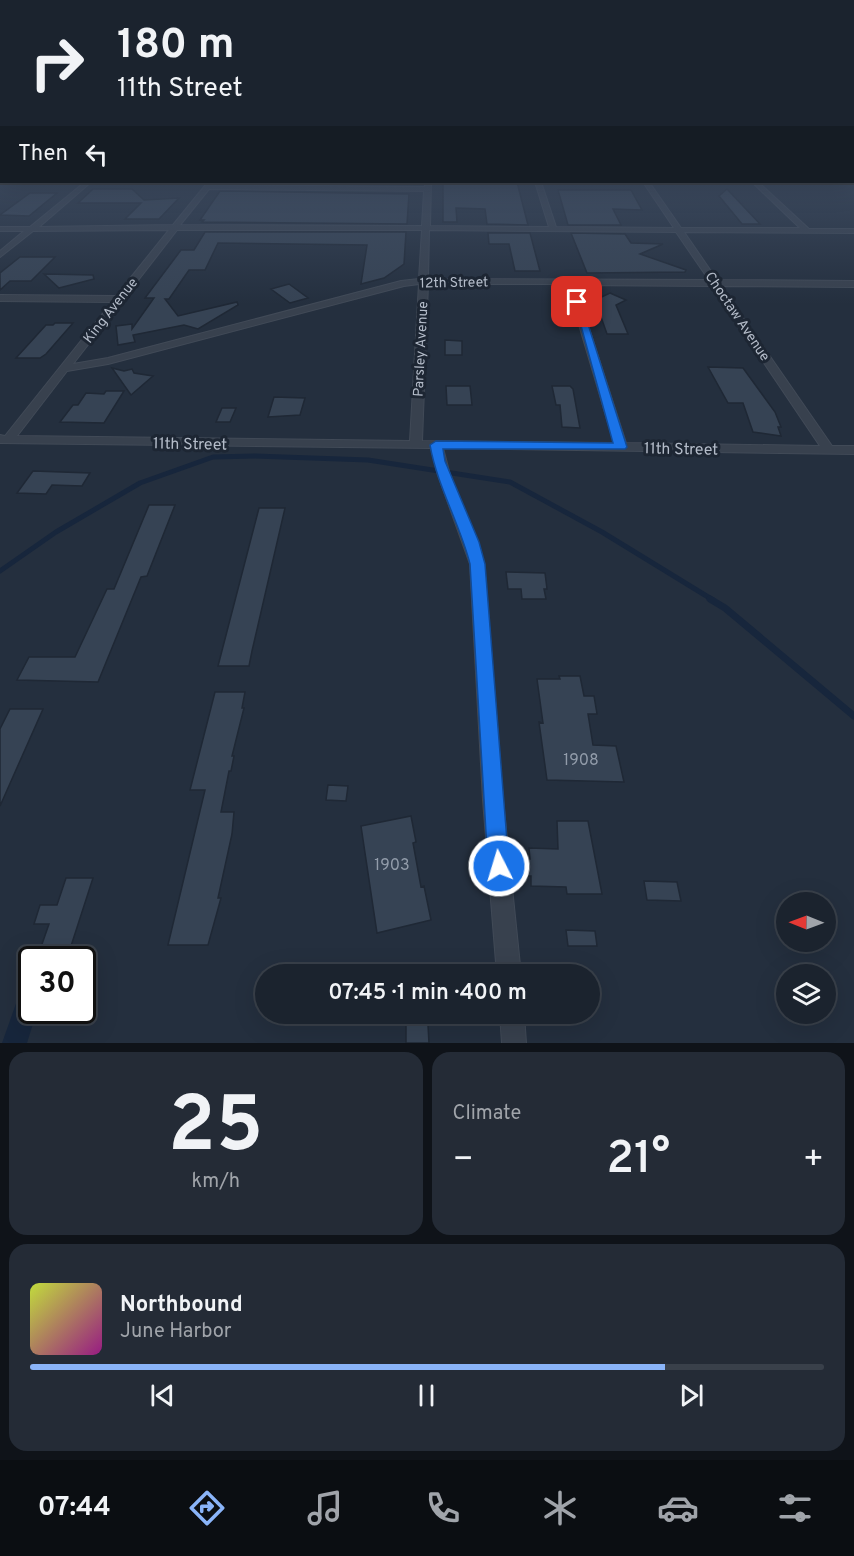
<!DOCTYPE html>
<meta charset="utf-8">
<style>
:root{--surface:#1b232e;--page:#242b36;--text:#f1f3f6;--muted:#a0a4aa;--line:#39404a;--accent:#8ab4f8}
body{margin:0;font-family:Overpass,sans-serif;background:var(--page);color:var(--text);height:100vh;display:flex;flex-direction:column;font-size:22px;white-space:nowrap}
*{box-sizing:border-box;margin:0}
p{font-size:20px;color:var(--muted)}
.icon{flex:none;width:33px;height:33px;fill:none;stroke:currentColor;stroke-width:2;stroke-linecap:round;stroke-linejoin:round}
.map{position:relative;height:1043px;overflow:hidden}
.details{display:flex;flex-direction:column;gap:9px;padding:9px;background:#0f1319;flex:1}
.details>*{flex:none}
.hud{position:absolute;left:0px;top:0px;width:855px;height:183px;box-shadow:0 6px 24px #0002,0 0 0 2px var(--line);background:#1b232e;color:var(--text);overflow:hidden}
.needle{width:39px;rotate:271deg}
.fabs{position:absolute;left:776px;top:892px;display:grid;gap:12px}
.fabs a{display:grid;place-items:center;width:60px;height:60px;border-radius:50%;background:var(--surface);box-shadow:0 6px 24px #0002,0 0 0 2px var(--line);font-size:30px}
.speed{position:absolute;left:18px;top:946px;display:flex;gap:12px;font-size:30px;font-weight:700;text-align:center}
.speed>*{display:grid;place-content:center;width:78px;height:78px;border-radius:50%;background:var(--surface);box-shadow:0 6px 24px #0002,0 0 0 2px var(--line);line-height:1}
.speed .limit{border:3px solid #111;border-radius:9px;background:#fff;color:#111}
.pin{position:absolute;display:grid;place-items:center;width:51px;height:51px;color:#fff;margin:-26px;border-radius:12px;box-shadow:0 3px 9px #0006}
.me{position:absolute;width:66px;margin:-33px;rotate:355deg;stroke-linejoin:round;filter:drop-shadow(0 0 4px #0008)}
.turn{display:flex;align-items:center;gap:21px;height:126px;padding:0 18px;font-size:27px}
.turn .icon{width:78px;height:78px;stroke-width:2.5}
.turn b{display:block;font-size:42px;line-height:51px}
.then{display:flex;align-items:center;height:57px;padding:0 18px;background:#0003;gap:12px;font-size:22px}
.big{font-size:45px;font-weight:600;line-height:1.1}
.details .tile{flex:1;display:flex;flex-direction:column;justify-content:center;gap:9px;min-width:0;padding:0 21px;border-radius:18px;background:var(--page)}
.details .dial{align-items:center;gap:0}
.dial b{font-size:78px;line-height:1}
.song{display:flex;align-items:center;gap:18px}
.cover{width:72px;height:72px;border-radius:9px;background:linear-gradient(135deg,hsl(70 70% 55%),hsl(310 70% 35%))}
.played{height:6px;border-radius:3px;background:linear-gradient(90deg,var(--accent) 80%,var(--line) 80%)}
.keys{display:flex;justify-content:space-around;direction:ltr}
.heat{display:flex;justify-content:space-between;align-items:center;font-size:33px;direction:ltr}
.details .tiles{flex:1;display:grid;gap:9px;grid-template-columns:1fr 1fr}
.tile:last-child{grid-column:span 2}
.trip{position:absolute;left:255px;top:964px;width:345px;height:60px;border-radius:30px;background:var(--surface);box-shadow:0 6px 24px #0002,0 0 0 2px var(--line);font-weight:600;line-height:60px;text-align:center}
.menu{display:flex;height:96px;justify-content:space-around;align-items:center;background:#0b0e12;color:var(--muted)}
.menu .icon{width:42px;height:42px}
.menu .active{color:var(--accent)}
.menu b{font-size:27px;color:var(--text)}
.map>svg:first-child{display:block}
</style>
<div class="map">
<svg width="854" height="1043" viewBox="0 0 854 1043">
<rect width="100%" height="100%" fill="#242f3e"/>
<path fill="#17263c" d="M19 995H31L32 1011H37L27 1043H2Z"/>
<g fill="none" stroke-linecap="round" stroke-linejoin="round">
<path stroke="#17263c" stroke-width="5" d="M0 571 56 532 140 483 213 457 255 456 368 460 510 482 602 532 713 600"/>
<path stroke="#17263c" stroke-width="7" d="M710 599 725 608 854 716"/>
</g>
<path fill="#364354" stroke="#1f2835" stroke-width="1.5" d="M227 182H347L346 184Z
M517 182 528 225 487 224 485 209 456 208 457 222H443V183Z
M93 189H132L144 200 179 198 159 219H125L141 203H78Z
M727 189 760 224H742L719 196Z
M558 190H631L642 210 613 209 621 225H568Z
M220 191 409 194 407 224 202 222 204 220H200Z
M30 193H57L29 216 0 215Z
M205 232H406L404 264 384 278 361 284 367 245 218 243 205 270H189L169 299H165L178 316 237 302 238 305 198 329 184 325 133 335 135 342 118 345 116 326 132 324V329L154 298H145L181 250H194Z
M488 233H530L540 271H515L509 244H489Z
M571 233 625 234 631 243 663 244 640 254 686 270 685 272 587 273Z
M20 257H55L31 281H10L0 290V273Z
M44 274 93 275 94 279 59 288Z
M289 284 308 298 290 303 271 289Z
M610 293 626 300 616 305 628 334H607L595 300Z
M55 323H73L46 354 40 358H16L46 325H53Z
M445 340 462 341V355H445Z
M708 367 743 368 775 412 781 427H778L781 436 753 432 743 403H728Z
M112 368 124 371 132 369 134 373 153 376 131 395Z
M446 386H470L472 405H447Z
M552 386H570L573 389 580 428 562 427 560 405H556Z
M106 391H124L104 423 60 422 73 405H78L86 393 104 394Z
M274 397 305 398 300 415 268 417Z
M222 408H236L230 422H216Z
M33 471 90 473 82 486 52 485 46 494 17 493Z
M149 505H175L147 576 141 577 98 682 17 680 29 657H75L107 589H114Z
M259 508H285L252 651 249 666H218Z
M506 572 545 573 547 589H544L546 599H522L521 589H508Z
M559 676H580L584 696H594L597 714H588L593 745 616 746 624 782 547 780 539 722 543 723 537 679H560Z
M215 692H245L242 708H244L232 756H234L231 771H229L221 812H234L232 834 218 898H221L208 945H168L205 790H190Z
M10 709H43L0 806V729Z
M328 785 348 786 346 801 326 800Z
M411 816 416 842 413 843 421 887 424 886 431 920 377 933 361 826Z
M557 821H588L602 894H567L566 887 531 886V876H527L526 859H530L529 848 558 849Z
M66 878H93L71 946 41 947 49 924H34L40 905H57Z
M644 881 677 882 681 901 647 900Z
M566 930 595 931 597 946H568Z
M406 1025H428L429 1043H406Z"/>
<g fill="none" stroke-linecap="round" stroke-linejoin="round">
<defs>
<path id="minor" d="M0 177H2V181H0Z
M85 182H91L39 227 173 225 208 182H214L212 185 425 187V182H431L430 226 549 227 535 182H541L556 227 674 228 643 182H649L681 228H800L752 182H758L809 229H854V233L684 232 717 280 854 281V287L721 286 832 446H854V454L443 448 450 475 484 564 503 800 521 975H497L483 800 470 564 438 475 431 448 0 443V435L5 436 112 302 0 301V295L116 296 169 230 33 231 0 257V251L24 231H0V227H30ZM209 189 424 191 422 226 180 225ZM177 230H422L419 279 401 281 108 358 73 364ZM429 230 676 232 709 280 428 279ZM419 284 410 441 17 436 67 371 108 364 404 286ZM428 284H567L614 443 422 441ZM575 285 712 286 820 446 626 443Z
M500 1014H524L526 1043H502Z"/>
</defs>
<use href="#minor" stroke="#414a57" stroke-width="2"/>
<use href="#minor" fill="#38414e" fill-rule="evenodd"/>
</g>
<linearGradient id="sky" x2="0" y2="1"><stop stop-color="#141a22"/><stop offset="0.52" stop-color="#3f4d63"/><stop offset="1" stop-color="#3f4d63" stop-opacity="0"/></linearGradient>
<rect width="854" height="304" fill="url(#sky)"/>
<path fill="#1a73e8" stroke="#114b97" stroke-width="1.5" d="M574 300 581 302 627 447 625 449H443L445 461 479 542 485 564 509 866 506 873 499 876 491 873 488 866 470 564C460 524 437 486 430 445L436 441 613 443Z"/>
<g text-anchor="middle" stroke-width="6" stroke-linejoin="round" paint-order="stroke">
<g font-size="14" fill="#b4bcc9" stroke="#1d2633">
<text transform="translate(454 282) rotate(-1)" y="5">12th Street</text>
<text transform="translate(110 310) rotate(-52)" y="5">King Avenue</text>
<text transform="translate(738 316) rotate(56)" y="5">Choctaw Avenue</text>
<text transform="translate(420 349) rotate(-87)" y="5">Parsley Avenue</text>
</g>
<g font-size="16" fill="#b4bcc9" stroke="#1d2633">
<text transform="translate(190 443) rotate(1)" y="6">11th Street</text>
<text transform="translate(681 448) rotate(1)" y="6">11th Street</text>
</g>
<g font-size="16" fill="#929caa">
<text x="581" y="765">1908</text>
<text x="392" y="870">1903</text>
</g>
</g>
</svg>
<div class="fabs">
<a><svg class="needle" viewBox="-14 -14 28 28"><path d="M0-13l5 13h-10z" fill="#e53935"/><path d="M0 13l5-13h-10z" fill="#a0a4aa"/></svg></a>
<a><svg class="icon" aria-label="layers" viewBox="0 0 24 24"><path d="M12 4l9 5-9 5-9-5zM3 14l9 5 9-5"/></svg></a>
</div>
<div class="speed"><div class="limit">30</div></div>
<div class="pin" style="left:577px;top:302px;background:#d93025"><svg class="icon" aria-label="arrive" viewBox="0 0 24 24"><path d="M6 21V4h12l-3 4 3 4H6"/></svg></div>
<svg class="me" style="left:499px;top:866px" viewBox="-20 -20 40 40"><circle r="17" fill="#1a73e8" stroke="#fff" stroke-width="3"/><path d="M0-11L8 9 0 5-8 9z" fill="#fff"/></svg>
<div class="trip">07:45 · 1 min · 400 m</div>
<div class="hud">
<div class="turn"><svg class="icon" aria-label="right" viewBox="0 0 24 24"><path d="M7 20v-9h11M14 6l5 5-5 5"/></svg><div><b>180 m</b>11th Street</div></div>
<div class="then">Then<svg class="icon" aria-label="left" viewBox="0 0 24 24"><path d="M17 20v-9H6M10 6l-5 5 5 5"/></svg></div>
</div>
</div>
<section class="details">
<div class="tiles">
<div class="tile dial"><b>25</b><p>km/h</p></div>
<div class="tile"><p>Climate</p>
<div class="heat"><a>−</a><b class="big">21°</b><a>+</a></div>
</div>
<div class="tile">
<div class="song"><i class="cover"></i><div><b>Northbound</b><p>June Harbor</p></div></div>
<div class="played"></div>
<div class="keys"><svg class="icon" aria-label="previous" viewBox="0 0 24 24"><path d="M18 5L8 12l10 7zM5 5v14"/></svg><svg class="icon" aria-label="pause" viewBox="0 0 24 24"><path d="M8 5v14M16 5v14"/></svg><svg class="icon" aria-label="next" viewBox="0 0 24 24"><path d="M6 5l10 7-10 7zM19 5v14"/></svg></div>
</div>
</div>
</section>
<nav class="menu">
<b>07:44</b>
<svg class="icon active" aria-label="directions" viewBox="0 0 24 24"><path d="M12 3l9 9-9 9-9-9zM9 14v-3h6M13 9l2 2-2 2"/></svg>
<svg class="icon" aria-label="music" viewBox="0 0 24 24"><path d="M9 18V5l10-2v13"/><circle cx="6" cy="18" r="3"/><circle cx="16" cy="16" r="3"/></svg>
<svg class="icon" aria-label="phone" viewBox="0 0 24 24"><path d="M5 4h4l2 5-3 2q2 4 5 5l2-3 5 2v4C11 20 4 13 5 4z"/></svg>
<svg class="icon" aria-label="climate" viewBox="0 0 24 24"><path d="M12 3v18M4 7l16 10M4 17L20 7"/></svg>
<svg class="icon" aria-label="car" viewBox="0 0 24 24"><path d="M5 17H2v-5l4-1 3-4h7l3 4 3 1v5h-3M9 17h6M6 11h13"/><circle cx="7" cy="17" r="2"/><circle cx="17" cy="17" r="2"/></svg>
<svg class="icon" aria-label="filters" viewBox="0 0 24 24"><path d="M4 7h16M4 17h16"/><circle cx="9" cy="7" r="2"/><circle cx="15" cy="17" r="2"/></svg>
</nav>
